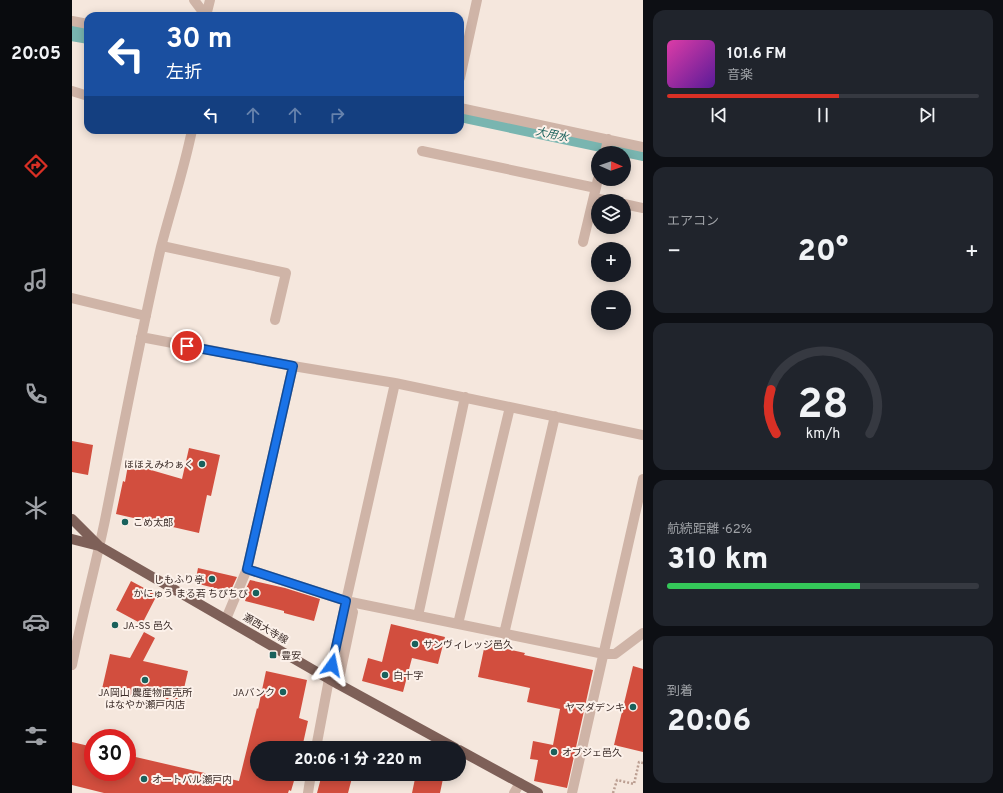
<!DOCTYPE html>
<html lang="ja">
<meta charset="utf-8">
<style>
:root{--surface:#171b24;--page:#20242c;--text:#f1f3f6;--muted:#9ea1a6;--line:#363941;--accent:#d93025}
body{margin:0;font-family:Overpass,"Noto Sans JP",sans-serif;background:var(--page);color:var(--text);height:100vh;display:flex;flex-direction:column;font-size:15px;white-space:nowrap}
*{box-sizing:border-box;margin:0}
p{font-size:13px;color:var(--muted)}
.icon{flex:none;width:22px;height:22px;fill:none;stroke:currentColor;stroke-width:2;stroke-linecap:round;stroke-linejoin:round}
.map{position:relative;flex:1;overflow:hidden}
.details{display:flex;flex-direction:column;gap:10px;padding:10px;background:#0d0f14;width:360px}
.details>*{flex:none}
.banner{position:absolute;left:12px;top:12px;width:380px;height:122px;border-radius:12px;box-shadow:0 2px 10px #0003;background:#1a4fa0;color:#fff;overflow:hidden}
.needle{width:26px;rotate:92deg}
.fabs{position:absolute;left:519px;top:146px;display:grid;gap:8px}
.fabs a{display:grid;place-items:center;width:40px;height:40px;border-radius:50%;background:var(--surface);box-shadow:0 2px 10px #0003;font-size:20px}
.speed{position:absolute;left:12px;top:729px;display:flex;gap:8px;font-size:20px;font-weight:700;text-align:center}
.speed>*{display:grid;place-content:center;width:52px;height:52px;border-radius:50%;background:var(--surface);box-shadow:0 2px 10px #0003;line-height:1}
.speed .limit{border:6px solid #d22;background:#fff;color:#111}
.pin{position:absolute;display:grid;place-items:center;width:34px;height:34px;color:#fff;margin:-17px;border:2px solid #fff;border-radius:50%;box-shadow:0 1px 4px #0007}
.me{position:absolute;width:44px;margin:-22px;rotate:12deg;stroke-linejoin:round;filter:drop-shadow(0 0 3px #0008)}
.turn{display:flex;align-items:center;gap:14px;height:84px;padding:0 16px;font-size:18px}
.turn .icon{width:52px;height:52px;stroke-width:2.5}
.turn b{display:block;font-size:28px;line-height:34px}
.lanes{display:flex;align-items:center;height:38px;padding:0 16px;background:#0003;justify-content:center;gap:20px;direction:ltr}
.lanes .off{opacity:.35}
.big{font-size:30px;font-weight:800;line-height:1.1}
.details .card{flex:1;display:flex;flex-direction:column;justify-content:center;gap:6px;min-width:0;padding:0 14px;border-radius:12px;background:var(--page)}
.details .dial{align-items:center;gap:0}
.dial svg{height:104px;overflow:visible;fill:none;stroke:var(--line);stroke-width:7;stroke-linecap:round;text-anchor:middle}
.dial text{fill:var(--text);stroke:none}
.song{display:flex;align-items:center;gap:12px}
.cover{width:48px;height:48px;border-radius:6px;background:linear-gradient(135deg,hsl(320 70% 55%),hsl(270 70% 35%))}
.played{height:4px;border-radius:2px;background:linear-gradient(90deg,var(--accent) 55%,var(--line) 55%)}
.keys{display:flex;justify-content:space-around;direction:ltr}
.heat{display:flex;justify-content:space-between;align-items:center;font-size:22px;direction:ltr}
.charge{height:6px;border-radius:3px;background:linear-gradient(90deg,#34c759 62%,var(--line) 0)}
.trip{position:absolute;left:178px;top:741px;width:216px;height:40px;border-radius:20px;background:var(--surface);box-shadow:0 2px 10px #0003;font-weight:800;line-height:40px;text-align:center}
main{display:flex;flex:1;min-height:0}
.tab-bar{display:flex;flex-direction:column;width:72px;justify-content:space-around;align-items:center;background:#090b0e;color:var(--muted)}
.tab-bar .icon{width:28px;height:28px}
.tab-bar .selected{color:var(--accent)}
.tab-bar b{font-size:18px;color:var(--text)}
.map>svg:first-child{display:block}
</style>
<main>
<nav class="tab-bar">
<b>20:05</b>
<svg class="icon selected" aria-label="directions" viewBox="0 0 24 24"><path d="M12 3l9 9-9 9-9-9zM9 14v-3h6M13 9l2 2-2 2"/></svg>
<svg class="icon" aria-label="music" viewBox="0 0 24 24"><path d="M9 18V5l10-2v13"/><circle cx="6" cy="18" r="3"/><circle cx="16" cy="16" r="3"/></svg>
<svg class="icon" aria-label="phone" viewBox="0 0 24 24"><path d="M5 4h4l2 5-3 2q2 4 5 5l2-3 5 2v4C11 20 4 13 5 4z"/></svg>
<svg class="icon" aria-label="climate" viewBox="0 0 24 24"><path d="M12 3v18M4 7l16 10M4 17L20 7"/></svg>
<svg class="icon" aria-label="car" viewBox="0 0 24 24"><path d="M5 17H2v-5l4-1 3-4h7l3 4 3 1v5h-3M9 17h6M6 11h13"/><circle cx="7" cy="17" r="2"/><circle cx="17" cy="17" r="2"/></svg>
<svg class="icon" aria-label="filters" viewBox="0 0 24 24"><path d="M4 7h16M4 17h16"/><circle cx="9" cy="7" r="2"/><circle cx="15" cy="17" r="2"/></svg>
</nav>
<div class="map">
<svg width="571" height="793" viewBox="0 0 571 793">
<rect width="100%" height="100%" fill="#f5e7dd"/>
<g fill="none" stroke-linecap="round" stroke-linejoin="round">
<path stroke="#79b5b0" stroke-width="16" d="M0 33 16 36
M388 114 571 153"/>
</g>
<path fill="#d24e3e" d="M0 441 21 445 16 475 0 472Z
M117 448 148 455 139 496 135 495 127 533 44 514 51 481 53 482 56 465 79 469V470L110 479Z
M126 568 165 577 158 592 123 583Z
M178 580 213 588 248 599 242 621 212 613V611L173 601 175 595H171Z
M59 581 85 595 70 624 44 610Z
M319 624 373 637 366 664 340 658 331 692 290 681 296 658 310 662Z
M72 632 83 638 71 661 116 671 108 706 30 689 38 654 58 658Z
M413 644 453 653 452 655 521 670 495 788 462 781 466 760 458 759 461 741 481 745 488 709 455 702 458 688 406 677Z
M561 666 571 669V752L542 745Z
M194 671 235 680 227 718 236 721 230 748H185V774H224L219 791 217 790 216 793H32L0 785V742L21 747V772H55V755L167 781 185 708 186 709Z
M250 774H281L276 793H245Z
M344 774H372L368 793H340Z"/>
<g fill="none" stroke-linecap="round" stroke-linejoin="round">
<path stroke="#bb9e91" stroke-width="2.5" stroke-dasharray="2 2" stroke-linecap="butt" d="M541 793 545 780 562 784 567 762 571 763"/>
<path stroke="#cfb4a7" stroke-width="10" d="M122 0 134 16
M134 16 138 0
M0 21 16 24
M388 78 405 0
M0 91 16 96
M388 108 571 147
M350 151 524 188
M533 153 536 139
M522 198 537 201
M552 204 571 208
M511 242 526 179
M90 246 214 273 203 320
M0 298 74 316
M69 337 221 366 323 383 571 435
M175 569 274 601 323 383
M346 616 393 397
M154 619 175 569 221 366
M386 624 438 407
M432 634 483 416
M0 665C10 616 23 568 33 520 51 429 68 337 89 247 99 208 112 170 120 130
M266 684 281 612 272 610
M244 748 257 679 274 601 532 654H543L571 633
M236 793 239 774
M442 793 448 783
M500 793 571 479"/>
<path stroke="#7e6058" stroke-width="10" d="M0 519 27 546 257 679 383 748
M0 539 27 546
M387 750 466 793"/>
</g>
<g fill="none" stroke-linecap="round" stroke-linejoin="round">
<defs>
<path id="route" d="M115 346 221 366 175 569 274 601 260 665"/>
</defs>
<use href="#route" stroke="#114b97" stroke-width="10"/>
<use href="#route" stroke="#1a73e8" stroke-width="7"/>
</g>
<g fill="#19615c" stroke="#fcf1ea" stroke-width="1.5">
<circle cx="130" cy="464" r="4"/>
<circle cx="53" cy="522" r="4"/>
<circle cx="140" cy="579" r="4"/>
<circle cx="184" cy="593" r="4"/>
<circle cx="43" cy="625" r="4"/>
<circle cx="343" cy="644" r="4"/>
<rect x="197" y="651" width="8" height="8" rx="2"/>
<circle cx="313" cy="675" r="4"/>
<circle cx="73" cy="680" r="4"/>
<circle cx="211" cy="692" r="4"/>
<circle cx="561" cy="707" r="4"/>
<circle cx="482" cy="752" r="4"/>
<circle cx="72" cy="779" r="4"/>
</g>
<g text-anchor="middle" stroke-width="4" stroke-linejoin="round" paint-order="stroke">
<g font-size="10" fill="#3b2c28" stroke="#fcf1ea" text-anchor="start">
<text x="122" y="468" text-anchor="end">ほほえみわぁく</text>
<text x="61" y="526">こめ太郎</text>
<text x="132" y="583" text-anchor="end">しもふり亭</text>
<text x="176" y="597" text-anchor="end">かにゅう まる若 ちびちび</text>
<text x="51" y="629">JA-SS 邑久</text>
<text x="351" y="648">サンヴィレッジ邑久</text>
<text x="209" y="659">豊安</text>
<text x="321" y="679">白十字</text>
<text x="73" y="696" text-anchor="middle">JA岡山 農産物直売所<tspan x="73" dy="12">はなやか瀬戸内店</tspan></text>
<text x="203" y="696" text-anchor="end">JAバンク</text>
<text x="553" y="711" text-anchor="end">ヤマダデンキ</text>
<text x="490" y="756">オブジェ邑久</text>
<text x="80" y="783">オートパル瀬戸内</text>
</g>
<g font-size="10" fill="#3b2c28" stroke="#fcf1ea">
<text transform="translate(194 628) rotate(30)" y="4">瀬西大寺線</text>
</g>
<g font-size="11" font-style="italic" fill="#19615c" stroke="#fcf1ea">
<text transform="translate(480 134) rotate(12)" y="4">大用水</text>
</g>
</g>
</svg>
<div class="fabs">
<a><svg class="needle" viewBox="-14 -14 28 28"><path d="M0-13l5 13h-10z" fill="#e53935"/><path d="M0 13l5-13h-10z" fill="#9ea1a6"/></svg></a>
<a><svg class="icon" aria-label="layers" viewBox="0 0 24 24"><path d="M12 4l9 5-9 5-9-5zM3 14l9 5 9-5"/></svg></a>
<a>+</a>
<a>−</a>
</div>
<div class="speed"><div class="limit">30</div></div>
<div class="pin" style="left:115px;top:346px;background:#d93025"><svg class="icon" aria-label="arrive" viewBox="0 0 24 24"><path d="M6 21V4h12l-3 4 3 4H6"/></svg></div>
<svg class="me" style="left:260px;top:665px" viewBox="-20 -20 40 40"><path d="M0-17L14 15 0 8-14 15z" fill="#1a73e8" stroke="#fff" stroke-width="4"/></svg>
<div class="trip">20:06 · 1 分 · 220 m</div>
<div class="banner">
<div class="turn"><svg class="icon" aria-label="left" viewBox="0 0 24 24"><path d="M17 20v-9H6M10 6l-5 5 5 5"/></svg><div><b>30 m</b>左折</div></div>
<div class="lanes"><svg class="icon" aria-label="left" viewBox="0 0 24 24"><path d="M17 20v-9H6M10 6l-5 5 5 5"/></svg><svg class="icon off" aria-label="ahead" viewBox="0 0 24 24"><path d="M12 20V5M6 11l6-6 6 6"/></svg><svg class="icon off" aria-label="ahead" viewBox="0 0 24 24"><path d="M12 20V5M6 11l6-6 6 6"/></svg><svg class="icon off" aria-label="right" viewBox="0 0 24 24"><path d="M7 20v-9h11M14 6l5 5-5 5"/></svg></div>
</div>
</div>
<section class="details">
<div class="card">
<div class="song"><i class="cover"></i><div><b>101.6 FM</b><p>音楽</p></div></div>
<div class="played"></div>
<div class="keys"><svg class="icon" aria-label="previous" viewBox="0 0 24 24"><path d="M18 5L8 12l10 7zM5 5v14"/></svg><svg class="icon" aria-label="pause" viewBox="0 0 24 24"><path d="M8 5v14M16 5v14"/></svg><svg class="icon" aria-label="next" viewBox="0 0 24 24"><path d="M6 5l10 7-10 7zM19 5v14"/></svg></div>
</div>
<div class="card"><p>エアコン</p>
<div class="heat"><a>−</a><b class="big">20°</b><a>+</a></div>
</div>
<div class="card dial"><svg viewBox="0 0 100 80">
<path d="M14 69A42 42 0 1 1 86 69"/>
<path d="M14 69A42 42 0 0 1 10 35" stroke="#d93025"/>
<text x="50" y="56" font-size="32" font-weight="700">28</text>
<text x="50" y="72" font-size="11">km/h</text>
</svg></div>
<div class="card"><p>航続距離 · 62%</p><b class="big">310 km</b><div class="charge"></div></div>
<div class="card"><p>到着</p><b class="big">20:06</b></div>
</section>
</main>
